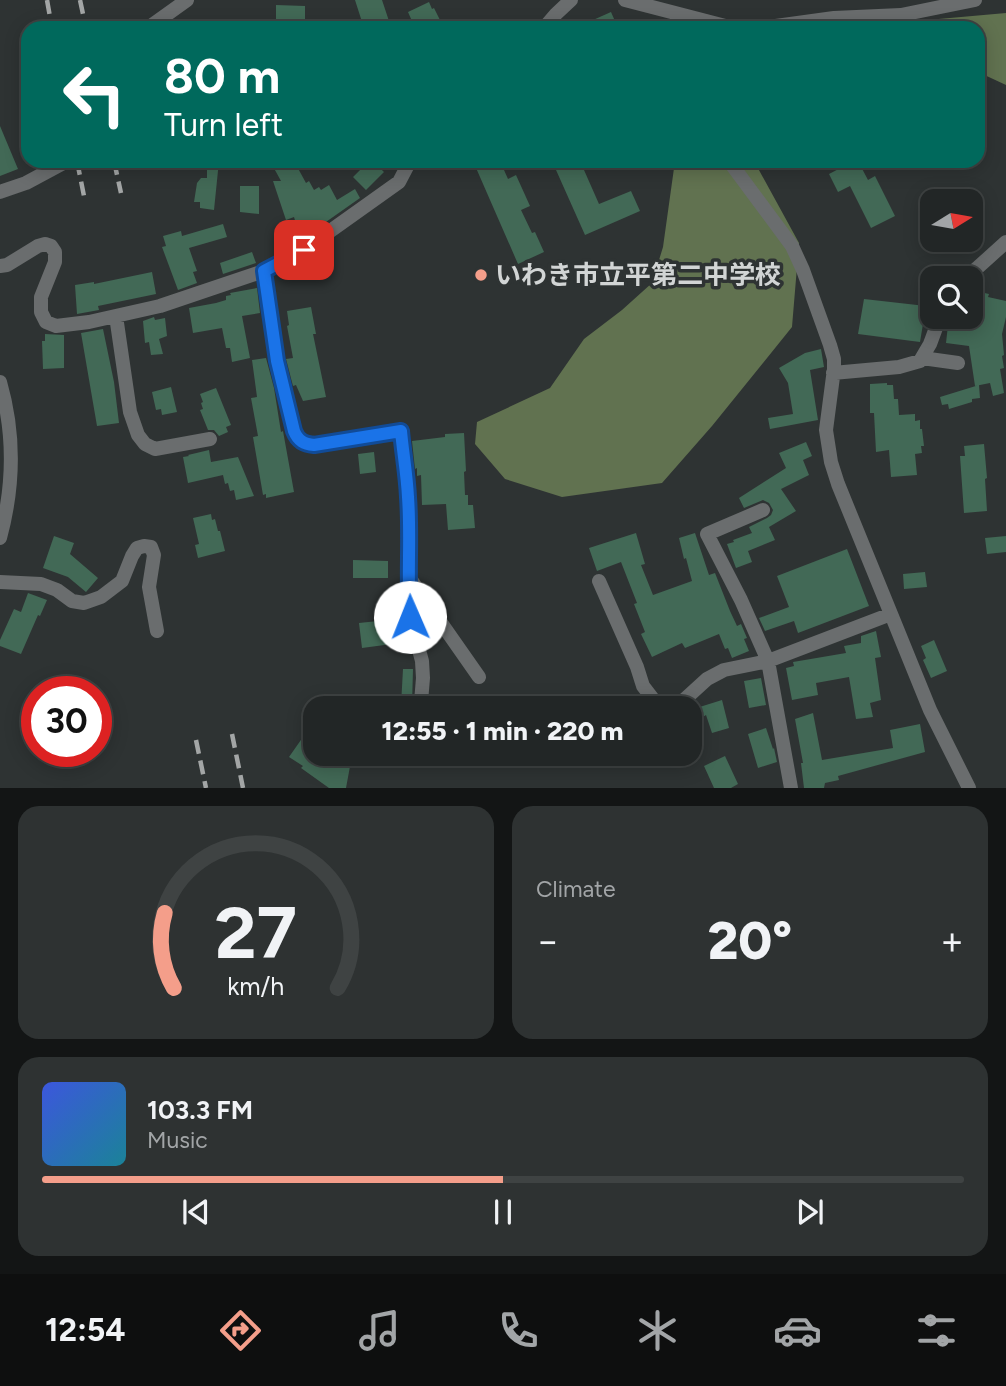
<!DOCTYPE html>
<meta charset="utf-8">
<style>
:root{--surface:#222626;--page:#2e3232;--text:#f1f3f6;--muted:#a2a5a7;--line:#3f4343;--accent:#f49e8a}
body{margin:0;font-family:Figtree,"Noto Sans JP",sans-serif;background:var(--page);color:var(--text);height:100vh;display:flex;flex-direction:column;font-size:26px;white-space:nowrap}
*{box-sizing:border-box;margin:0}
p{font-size:23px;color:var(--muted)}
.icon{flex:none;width:38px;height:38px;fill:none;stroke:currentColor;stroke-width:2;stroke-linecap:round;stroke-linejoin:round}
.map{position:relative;height:788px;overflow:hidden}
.side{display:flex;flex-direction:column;gap:18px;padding:18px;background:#131515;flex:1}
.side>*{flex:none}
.banner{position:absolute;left:21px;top:21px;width:964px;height:147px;border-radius:21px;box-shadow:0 4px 18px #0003,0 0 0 2px var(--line);background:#00695c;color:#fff;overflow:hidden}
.needle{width:46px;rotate:79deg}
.tools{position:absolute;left:920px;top:189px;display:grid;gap:14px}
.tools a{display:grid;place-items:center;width:63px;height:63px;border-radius:14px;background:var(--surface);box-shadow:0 4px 18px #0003,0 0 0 2px var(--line);font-size:35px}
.speed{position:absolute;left:21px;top:676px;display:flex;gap:14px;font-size:35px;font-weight:700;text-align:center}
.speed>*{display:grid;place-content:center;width:91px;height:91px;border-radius:50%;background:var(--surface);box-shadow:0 4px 18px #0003,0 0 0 2px var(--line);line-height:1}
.speed .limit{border:10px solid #d22;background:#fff;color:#111}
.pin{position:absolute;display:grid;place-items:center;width:60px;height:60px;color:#fff;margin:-30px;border-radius:14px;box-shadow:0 4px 10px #0006}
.me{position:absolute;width:77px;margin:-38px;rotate:359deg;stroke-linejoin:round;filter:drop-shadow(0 0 5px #0008)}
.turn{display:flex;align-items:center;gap:24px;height:147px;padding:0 28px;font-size:32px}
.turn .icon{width:91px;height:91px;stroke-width:2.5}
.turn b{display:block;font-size:49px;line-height:60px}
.big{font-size:52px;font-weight:800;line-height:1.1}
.side .card{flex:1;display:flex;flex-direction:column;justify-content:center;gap:10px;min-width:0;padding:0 24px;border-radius:21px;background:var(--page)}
.side .dial{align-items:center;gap:0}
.dial svg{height:182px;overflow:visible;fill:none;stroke:var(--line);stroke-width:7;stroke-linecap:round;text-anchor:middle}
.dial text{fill:var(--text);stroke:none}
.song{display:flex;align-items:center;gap:21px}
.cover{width:84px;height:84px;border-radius:10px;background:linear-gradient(135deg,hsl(230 70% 55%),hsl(190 70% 35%))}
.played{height:7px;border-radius:4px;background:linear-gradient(90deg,var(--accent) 50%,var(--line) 50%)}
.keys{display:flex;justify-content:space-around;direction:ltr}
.heat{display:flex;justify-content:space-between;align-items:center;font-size:38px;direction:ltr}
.side .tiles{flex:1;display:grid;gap:18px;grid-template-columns:1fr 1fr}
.card:last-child{grid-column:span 2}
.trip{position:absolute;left:303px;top:696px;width:399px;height:70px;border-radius:21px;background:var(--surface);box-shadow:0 4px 18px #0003,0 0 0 2px var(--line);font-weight:800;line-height:70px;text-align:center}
.tabs{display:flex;height:112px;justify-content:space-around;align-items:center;background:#0e0f0f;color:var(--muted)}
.tabs .icon{width:49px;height:49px}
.tabs .active{color:var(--accent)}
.tabs b{font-size:32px;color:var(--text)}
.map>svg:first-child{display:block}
</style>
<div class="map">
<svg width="1006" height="788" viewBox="0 0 1006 788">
<rect width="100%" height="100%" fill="#2e3333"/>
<path fill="#617250" d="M1006 13V85L978 72V28H887L916 21Z
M675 161H754L799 243 792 327 712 426 662 483 562 497 505 479 475 444 477 422 550 388 584 339 622 310 652 283 663 247Z"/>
<path fill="#426956" d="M355 0H382L390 24 379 28H372L370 23 363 25Z
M429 2 432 9 434 8 441 22 428 28H415L408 12Z
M276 5 305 6V28H276Z
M611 12 618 28H575Z
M0 126 18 169 0 176Z
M207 161H219L214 210 200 208V202H194L197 183 201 178H207Z
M270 161H294L306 183 309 181 314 190 319 187 321 190 329 185 337 200 355 189 360 198 316 229 300 237 294 217 286 220 273 181H281Z
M357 161H375L382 168 381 169 384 172 366 190 353 177 363 167Z
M473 161H500L508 179 516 175 530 206 521 210 532 233 535 232 544 252 518 264Z
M552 161H604L584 170 599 204 631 191 640 211 585 235Z
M854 161H858L868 180 875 176 895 216 871 228 850 186 838 192 829 174Z
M240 186H259V214L240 212Z
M223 224 227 237 189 248 197 271 193 272 197 283 178 290 162 247 166 246 163 236 181 231 182 236Z
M252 252 256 263 223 274 220 263Z
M152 272 156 294 98 306 99 310 77 314 75 285 94 282V284Z
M257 288 260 313 242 316 250 358 232 362 230 348H226L222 328 193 333 189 308 216 303 226 300V296L231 295 230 293Z
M971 290 989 294 988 297 1006 301V317L1002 334 1004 355 1002 356 1004 368 1000 369 1004 393 993 396 990 383 975 386 969 346 946 343 948 325 957 326 960 317H971Z
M864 299 926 306 920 342 858 334Z
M311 307 316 334H313L326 397 303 401 296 385 293 386 286 359 293 358 287 326 289 325 287 311Z
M154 317 155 320 165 318 167 336 159 339 163 354 151 355 149 342 145 343 143 321Z
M103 329 114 382 119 423 97 426 81 333Z
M45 334 64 335V368L43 369 42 341H45Z
M821 349 824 367 810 370 818 420 770 429 768 418 793 414 788 383 779 368 805 353Z
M266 358 274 388 281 432 283 431 294 492 266 498V494L263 495 253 437 258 436 251 398 257 397 252 360Z
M887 383V385H893L894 399H898L899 415 915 414V421L920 420V429H922L924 446H921L922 453 915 454 917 475 891 477 889 450 876 452 874 413H870V384Z
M979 385 980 398 972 399V402L949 409 948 404 942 405 940 397Z
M171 387 177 412 162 415 161 409 156 410 152 392Z
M216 388 231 425 226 427 228 432 219 436 214 430H208L200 410 203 409 201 403 203 402 200 394Z
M464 433 466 471 464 472 465 495H468V505H473L475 528 448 530 446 504 422 505 421 475 417 476V468L415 469 412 441 445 437V434Z
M806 442 812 456 803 460 809 475 781 489 796 511 769 527 775 540 748 551 752 562 736 568 727 544 734 542 733 540 752 533 749 527 767 518 771 515 773 510 769 503 763 500 744 508 739 498 786 468 779 453Z
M984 444 987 478 985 479 987 511 964 513 960 456H965L964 446Z
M209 450 211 462 238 457 254 496 236 500 234 490 230 491 228 483 225 484 223 475 188 483 183 457 189 456 188 455Z
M374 452 376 472 360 474 358 454Z
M211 514 212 520 215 519 218 531H220L225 551 198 558 195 545 199 544 193 518Z
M636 533 645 564 641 565 653 595 692 581 686 558 684 559 679 538 695 533 709 575 715 573 730 611 737 626 741 624 747 638 744 639 749 651 732 658 728 648 725 649 719 634 685 648 682 643 652 657 641 634 645 632 634 604 637 603 621 562 597 571 589 548Z
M54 536 74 543 70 554 98 578 86 592 68 577 43 568Z
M1006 536V552L987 554 985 538Z
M847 549 869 606 798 633 794 621 765 631 759 618 789 607 777 576Z
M353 560 388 561V578H353Z
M925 572 927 587 904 589 903 574Z
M28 593 47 600 40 616 38 615 21 654 0 646V640L14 609 21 612Z
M400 615 405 634 395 636 396 641H392V644L362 648 359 623 378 621V618Z
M876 631 881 657 875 658 881 700 870 703 873 717 856 719 849 677 816 683 818 695 792 700 786 668 794 666 793 662 846 653 844 646 861 643V636Z
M934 640 947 671 931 678 923 660 926 658 921 646Z
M403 669H413L412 706 401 705Z
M761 678 766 705 749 708 744 681Z
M722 700 729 728 712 733 706 715 690 725V710Z
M813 713 822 760 893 748 890 730 920 724 925 752 838 776 839 780 825 783 824 788H804L801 763H803L795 719Z
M766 728 773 749 774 748 777 762 758 768 748 734Z
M303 737 315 746V754H323L321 756 351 761 346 788H329L301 768 303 766 289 757Z
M725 756 738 784 731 788H714L704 766Z"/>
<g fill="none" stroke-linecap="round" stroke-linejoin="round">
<path stroke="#6a6d6e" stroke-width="14" d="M625 0 733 28
M148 28 187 0
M544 28 556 14 571 0
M761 28 834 18 901 15 975 0
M729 161 792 246 803 270 830 345 834 359V369L826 430 831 462 838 484 891 614 930 710 969 788
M0 192 26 183 67 161
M0 266 7 265 38 246 45 244 51 246 55 252V262L41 297V312L46 322 56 326 89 322 160 306 264 271 305 249 399 182 410 161
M264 271 277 361 297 439 305 444 314 445 401 431 408 498 409 577 408 595 410 617 422 661 423 678 421 702
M966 278 1006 242
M116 316 130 412 138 435 145 444 155 449 210 439
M922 358 958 363
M833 373 899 367 920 361 930 344 940 317
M0 382C15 434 14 486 0 538
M763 510 707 534 741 600 768 661 791 788
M409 577 479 677
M599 581 637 667 643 686 653 699 662 705H671L684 700 707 679 724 670 768 661 891 614
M0 582 41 584 57 590 72 601 84 603 101 597 122 581 132 556 137 548 144 546 151 547 154 555 149 587 157 631"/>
<path stroke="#a3a6a6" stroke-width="4.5" stroke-dasharray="14 7" stroke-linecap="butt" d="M47 0 52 28
M80 0 86 28
M77 161 85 201
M114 161 121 193
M232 734 243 788
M196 740 206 788"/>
</g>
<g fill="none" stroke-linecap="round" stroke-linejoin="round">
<defs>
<path id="route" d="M304 250 264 271 277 361 294 431C298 441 304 444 314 445L401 431C403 453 407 475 408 497 411 537 407 577 410 617"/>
</defs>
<use href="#route" stroke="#114b97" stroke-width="18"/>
<use href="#route" stroke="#1a73e8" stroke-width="12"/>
</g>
<circle fill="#f49e8a" stroke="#2e3333" stroke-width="2.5" cx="481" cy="275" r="7"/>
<g text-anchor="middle" stroke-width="7" stroke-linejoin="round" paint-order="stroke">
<g font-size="26" font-weight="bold" fill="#d2d5d5" stroke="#2e3333" text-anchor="start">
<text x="495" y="284">いわき市立平第二中学校</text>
</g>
</g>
</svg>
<div class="tools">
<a><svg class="needle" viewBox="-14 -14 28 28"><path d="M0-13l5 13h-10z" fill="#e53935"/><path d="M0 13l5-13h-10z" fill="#a2a5a7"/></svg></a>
<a><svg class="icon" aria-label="search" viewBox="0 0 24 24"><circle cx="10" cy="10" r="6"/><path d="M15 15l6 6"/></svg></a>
</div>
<div class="speed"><div class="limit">30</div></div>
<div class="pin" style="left:304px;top:250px;background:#d93025"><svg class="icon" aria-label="arrive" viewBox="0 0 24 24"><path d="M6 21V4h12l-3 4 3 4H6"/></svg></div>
<svg class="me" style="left:410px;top:617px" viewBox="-20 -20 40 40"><circle r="19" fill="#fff"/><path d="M0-13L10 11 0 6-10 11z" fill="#1a73e8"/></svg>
<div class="trip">12:55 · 1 min · 220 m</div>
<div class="banner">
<div class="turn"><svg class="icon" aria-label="left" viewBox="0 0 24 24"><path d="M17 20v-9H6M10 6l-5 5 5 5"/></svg><div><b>80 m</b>Turn left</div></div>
</div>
</div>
<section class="side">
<div class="tiles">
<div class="card dial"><svg viewBox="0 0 100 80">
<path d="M14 69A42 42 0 1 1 86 69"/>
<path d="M14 69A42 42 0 0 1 10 36" stroke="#f49e8a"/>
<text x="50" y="56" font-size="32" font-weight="700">27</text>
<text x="50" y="72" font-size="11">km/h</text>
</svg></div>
<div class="card"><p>Climate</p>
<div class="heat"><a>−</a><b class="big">20°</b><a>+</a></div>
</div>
<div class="card">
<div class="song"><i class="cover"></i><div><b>103.3 FM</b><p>Music</p></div></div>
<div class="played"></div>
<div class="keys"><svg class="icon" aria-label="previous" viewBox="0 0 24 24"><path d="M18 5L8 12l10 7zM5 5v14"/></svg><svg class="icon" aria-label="pause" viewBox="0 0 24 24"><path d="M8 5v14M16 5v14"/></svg><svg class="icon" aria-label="next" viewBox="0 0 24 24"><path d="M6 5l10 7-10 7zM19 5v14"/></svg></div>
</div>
</div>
</section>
<nav class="tabs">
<b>12:54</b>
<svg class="icon active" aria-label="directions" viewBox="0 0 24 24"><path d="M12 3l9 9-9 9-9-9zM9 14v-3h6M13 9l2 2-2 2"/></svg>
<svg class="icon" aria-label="music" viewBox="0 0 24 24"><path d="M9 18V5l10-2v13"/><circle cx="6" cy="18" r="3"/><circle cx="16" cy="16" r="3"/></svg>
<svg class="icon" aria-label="phone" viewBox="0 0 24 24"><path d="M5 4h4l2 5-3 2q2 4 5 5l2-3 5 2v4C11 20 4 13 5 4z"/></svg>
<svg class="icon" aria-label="climate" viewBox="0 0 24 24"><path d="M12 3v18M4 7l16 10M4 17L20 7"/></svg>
<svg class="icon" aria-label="car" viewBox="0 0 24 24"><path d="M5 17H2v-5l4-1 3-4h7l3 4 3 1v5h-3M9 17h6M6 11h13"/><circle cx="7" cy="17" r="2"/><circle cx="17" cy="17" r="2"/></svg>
<svg class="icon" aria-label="filters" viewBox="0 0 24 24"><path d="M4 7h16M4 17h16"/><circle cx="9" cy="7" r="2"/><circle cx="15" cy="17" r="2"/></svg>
</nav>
